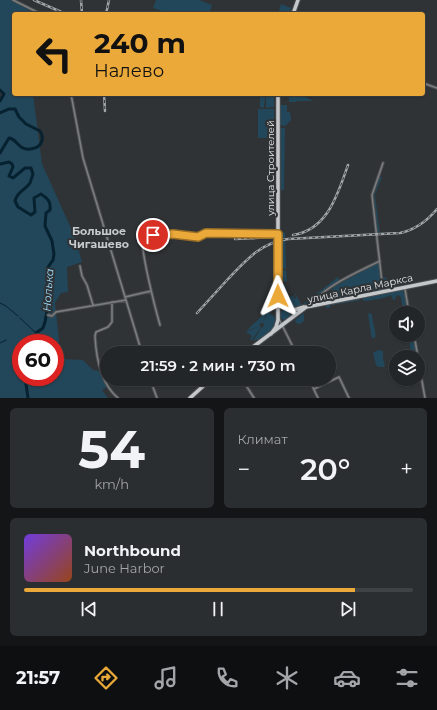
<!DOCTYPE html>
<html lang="ru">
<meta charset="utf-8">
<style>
:root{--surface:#232628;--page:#2b2e30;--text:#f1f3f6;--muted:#a3a5a8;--line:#404345;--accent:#eba93a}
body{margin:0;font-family:Montserrat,sans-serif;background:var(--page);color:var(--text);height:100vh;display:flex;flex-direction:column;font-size:15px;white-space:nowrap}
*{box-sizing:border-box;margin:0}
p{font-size:13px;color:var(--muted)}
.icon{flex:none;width:22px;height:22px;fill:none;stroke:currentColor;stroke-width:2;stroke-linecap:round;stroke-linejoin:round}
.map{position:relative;height:398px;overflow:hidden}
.sheet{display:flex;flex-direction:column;gap:10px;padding:10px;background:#131516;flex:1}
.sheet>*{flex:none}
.hud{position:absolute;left:12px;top:12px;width:413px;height:84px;border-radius:4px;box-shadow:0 1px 3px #0004,0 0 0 1px var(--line);background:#eba93a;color:#111;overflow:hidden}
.buttons{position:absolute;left:389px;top:306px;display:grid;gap:8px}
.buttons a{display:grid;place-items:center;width:36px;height:36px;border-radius:50%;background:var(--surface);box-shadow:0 1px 3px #0004,0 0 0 1px var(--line);font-size:20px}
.speed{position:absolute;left:12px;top:334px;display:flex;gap:8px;font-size:20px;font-weight:700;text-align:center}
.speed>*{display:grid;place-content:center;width:52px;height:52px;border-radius:50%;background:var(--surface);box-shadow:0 1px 3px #0004,0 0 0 1px var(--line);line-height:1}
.speed .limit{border:6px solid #d22;background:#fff;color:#111}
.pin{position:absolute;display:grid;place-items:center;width:34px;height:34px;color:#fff;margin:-17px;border:2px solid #fff;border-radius:50%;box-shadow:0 1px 4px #0007}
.me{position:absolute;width:44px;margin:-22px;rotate:359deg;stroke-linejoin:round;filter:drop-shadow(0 0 3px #0008)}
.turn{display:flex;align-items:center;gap:14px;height:84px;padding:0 16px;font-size:18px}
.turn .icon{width:52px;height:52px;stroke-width:2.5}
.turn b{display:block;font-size:28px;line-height:34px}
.big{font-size:30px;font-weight:600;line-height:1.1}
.sheet .widget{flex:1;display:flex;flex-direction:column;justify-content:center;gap:6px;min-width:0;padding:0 14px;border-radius:6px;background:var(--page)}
.sheet .dial{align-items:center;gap:0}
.dial b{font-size:52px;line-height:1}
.song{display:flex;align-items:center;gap:12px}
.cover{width:48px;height:48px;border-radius:6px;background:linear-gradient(135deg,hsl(260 70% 55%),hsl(20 70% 35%))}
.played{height:4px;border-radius:2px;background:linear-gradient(90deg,var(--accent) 85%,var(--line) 85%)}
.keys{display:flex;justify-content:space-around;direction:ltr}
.heat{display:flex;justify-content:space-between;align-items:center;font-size:22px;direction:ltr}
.sheet .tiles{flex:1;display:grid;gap:10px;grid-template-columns:1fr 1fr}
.widget:last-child{grid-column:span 2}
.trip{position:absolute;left:100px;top:346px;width:236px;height:40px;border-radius:20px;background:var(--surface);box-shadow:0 1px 3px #0004,0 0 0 1px var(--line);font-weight:600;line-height:40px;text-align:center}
.dock{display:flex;height:64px;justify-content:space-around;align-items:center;background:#0e0f10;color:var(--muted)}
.dock .icon{width:28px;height:28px}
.dock .selected{color:var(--accent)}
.dock b{font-size:18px;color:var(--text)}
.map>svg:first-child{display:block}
</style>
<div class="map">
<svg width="437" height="398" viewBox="0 0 437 398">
<rect width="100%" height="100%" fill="#2f3335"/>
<path fill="#22475a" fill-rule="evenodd" d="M0 0H11L36 14H14V94H33L42 164 75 237 82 262 67 267 68 292 61 293 55 303 61 359 83 360 93 370 99 371 107 387 102 390 108 398H0V101L4 94 0 90ZM21 343H55V377H21Z
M156 0H199L212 5 209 14H170L153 8Z
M281 4 291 8 289 14H278Z
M266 94H274V107L266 108Z
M289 94H298L314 101H297L296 102H289Z
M260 95 265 96 264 108 260 107Z
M281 105H287V112H290V116H291V120L285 126 280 125 279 107Z
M258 109H274V138H258Z
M280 128H285V130L284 190H281Z
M380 177H382L375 195 380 234H378L374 196Z
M283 232 285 233 286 269 280 268 279 235Z
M377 263H379L382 287 381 290 368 291 337 298 332 295 331 291 334 287Z
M286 270 287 281 285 282 280 280V271Z
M338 277 340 281 311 302 302 305Z
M384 277 387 278V284L394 283 395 287 385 289 383 278Z
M281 284 285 285C288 292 284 296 284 302L280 298 279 285Z
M403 288 402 290 405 295 408 313H403L401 297 398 295 396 296 395 300H393L391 295C387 298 368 301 363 301V297Z
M295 293 302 306C296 308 291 309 286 304V300L289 297 293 296 295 299 296 298Z
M360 297 361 299 357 301 331 305 329 308H326V304Z
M280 315a5 5 0 1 1 10 0a5 5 0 1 1-10 0Z
M266 312 263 323H260V326L246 331Z
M267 312H268C271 314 275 317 276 319 281 329 260 339 253 341L261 328 264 326 263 323Z
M304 313V321L300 324 296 323 295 320Z
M368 313 372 314C372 322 377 331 375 338H372L371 335Z
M260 326 261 327 252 340H251L250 339 252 336 246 332Z
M408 335H413L416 357H412Z
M378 350 383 351V359L385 365 384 367H378L376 365 373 353Z"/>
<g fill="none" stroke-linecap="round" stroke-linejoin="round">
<path stroke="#06212f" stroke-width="1" d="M0 303 6 306 18 316
M20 318 36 333
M0 343 6 340"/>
<path stroke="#06212f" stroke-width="3" d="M0 90 4 94 0 101
M0 113 9 109H15L19 117 26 124 40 131C42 134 43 139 41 143 38 149 27 151 21 147 16 143 15 139 9 138L0 153
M0 164 9 162 12 164 13 167 9 176 13 178 25 168H31L33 174 30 183
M30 183C25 191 18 190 15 201L18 207 31 215 35 212 34 198 41 194C48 199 51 201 50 210L46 213 45 226 52 241 54 254 53 260 48 267V306L45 322 43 328 36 333 33 343
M25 377 28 398"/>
<defs>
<path id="street" d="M13 0 41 14
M423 83 437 88
M71 94 83 158 142 353
M80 266 82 276 87 285 93 305
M405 289 409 313
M383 291 372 195 383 163
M125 297 151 291
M112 302V322L108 327 96 332 95 336C96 356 101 384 118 398
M313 304C321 288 363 269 380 261
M48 315 52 316 56 312 126 300
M279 319 296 353
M160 325C156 311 139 246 143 236L146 234H173L198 237 206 233 278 234
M414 335 418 357
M418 359 425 398
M150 379 157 398
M242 379 254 398
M309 379 318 398
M314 389 339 377 349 398"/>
<path id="primary" d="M293 14 298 0
M278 297 289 310H294L304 307
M271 334 276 327 278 320V94
M245 353 306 307 437 281
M190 398 211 379"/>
</defs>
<use href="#street" stroke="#4c4f51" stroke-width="3.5"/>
<use href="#primary" stroke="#4c4f51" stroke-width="5.5"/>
<use href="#street" stroke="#7b7d7e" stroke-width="1.5"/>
<use href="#primary" stroke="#c5c8cb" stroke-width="3.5"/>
<defs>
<path id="rail" d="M34 0 66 14
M81 0 82 14
M106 14 109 0
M104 94 105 111
M293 235C328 230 338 193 348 165
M235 239 277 237
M197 313C208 301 218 290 228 279 246 260 262 242 288 239L400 233C414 230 427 221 437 209"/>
</defs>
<use href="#rail" stroke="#a2a5a7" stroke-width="2.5"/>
<use href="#rail" stroke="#2f3335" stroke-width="1" stroke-dasharray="3" stroke-linecap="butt"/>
</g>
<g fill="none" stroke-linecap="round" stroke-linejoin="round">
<defs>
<path id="route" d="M153 235 173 234 198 237 206 233 278 234V296"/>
</defs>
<use href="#route" stroke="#996e26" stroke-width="10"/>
<use href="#route" stroke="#eba93a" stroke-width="7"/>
</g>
<g text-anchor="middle" stroke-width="4" stroke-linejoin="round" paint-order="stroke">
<g font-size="10" fill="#e3e5e7" stroke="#2f3335">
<text transform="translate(270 168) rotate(-90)" y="4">улица Строителей</text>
<text transform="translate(360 288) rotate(-12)" y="4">улица Карла Маркса</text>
</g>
<g font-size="11" font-weight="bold" fill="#c7cbce" stroke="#2f3335">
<text x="99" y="235">Большое<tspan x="99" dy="13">Чигашево</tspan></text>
</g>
<g font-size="11" font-style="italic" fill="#9cdbfe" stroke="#2f3335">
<text transform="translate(48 290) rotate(-86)" y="4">Нолька</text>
</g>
</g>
</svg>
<div class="buttons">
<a><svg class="icon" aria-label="sound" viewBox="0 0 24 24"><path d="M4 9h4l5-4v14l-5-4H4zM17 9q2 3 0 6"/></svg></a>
<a><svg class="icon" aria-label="layers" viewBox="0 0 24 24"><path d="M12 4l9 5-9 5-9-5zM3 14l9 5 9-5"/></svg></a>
</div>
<div class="speed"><div class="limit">60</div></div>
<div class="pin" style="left:153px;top:235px;background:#d93025"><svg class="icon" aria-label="arrive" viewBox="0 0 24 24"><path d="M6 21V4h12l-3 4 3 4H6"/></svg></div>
<svg class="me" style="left:278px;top:296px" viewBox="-20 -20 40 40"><path d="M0-17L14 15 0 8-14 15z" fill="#eba93a" stroke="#fff" stroke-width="4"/></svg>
<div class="trip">21:59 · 2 мин · 730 m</div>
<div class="hud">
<div class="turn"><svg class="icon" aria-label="left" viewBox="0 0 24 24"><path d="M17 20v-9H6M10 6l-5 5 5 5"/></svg><div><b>240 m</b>Налево</div></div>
</div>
</div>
<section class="sheet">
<div class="tiles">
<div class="widget dial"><b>54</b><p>km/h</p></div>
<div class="widget"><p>Климат</p>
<div class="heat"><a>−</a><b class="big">20°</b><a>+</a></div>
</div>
<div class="widget">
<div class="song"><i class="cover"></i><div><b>Northbound</b><p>June Harbor</p></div></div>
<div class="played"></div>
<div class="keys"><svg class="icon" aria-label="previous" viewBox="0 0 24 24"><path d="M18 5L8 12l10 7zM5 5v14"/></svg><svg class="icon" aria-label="pause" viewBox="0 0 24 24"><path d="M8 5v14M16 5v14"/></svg><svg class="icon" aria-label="next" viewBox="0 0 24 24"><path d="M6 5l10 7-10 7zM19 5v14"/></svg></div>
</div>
</div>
</section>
<nav class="dock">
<b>21:57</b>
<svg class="icon selected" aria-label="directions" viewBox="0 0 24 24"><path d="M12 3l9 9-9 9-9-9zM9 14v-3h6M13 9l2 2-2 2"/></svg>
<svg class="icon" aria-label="music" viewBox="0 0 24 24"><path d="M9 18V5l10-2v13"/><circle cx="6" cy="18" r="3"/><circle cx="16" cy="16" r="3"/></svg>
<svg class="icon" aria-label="phone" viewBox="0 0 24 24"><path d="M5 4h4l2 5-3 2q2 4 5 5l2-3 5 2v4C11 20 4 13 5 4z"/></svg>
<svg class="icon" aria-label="climate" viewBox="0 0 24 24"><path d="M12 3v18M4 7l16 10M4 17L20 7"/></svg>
<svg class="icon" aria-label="car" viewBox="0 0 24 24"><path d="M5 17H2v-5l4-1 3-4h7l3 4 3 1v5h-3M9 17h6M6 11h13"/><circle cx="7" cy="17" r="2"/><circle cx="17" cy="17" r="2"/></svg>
<svg class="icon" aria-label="filters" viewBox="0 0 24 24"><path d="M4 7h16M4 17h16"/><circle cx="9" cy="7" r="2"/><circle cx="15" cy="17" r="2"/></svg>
</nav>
